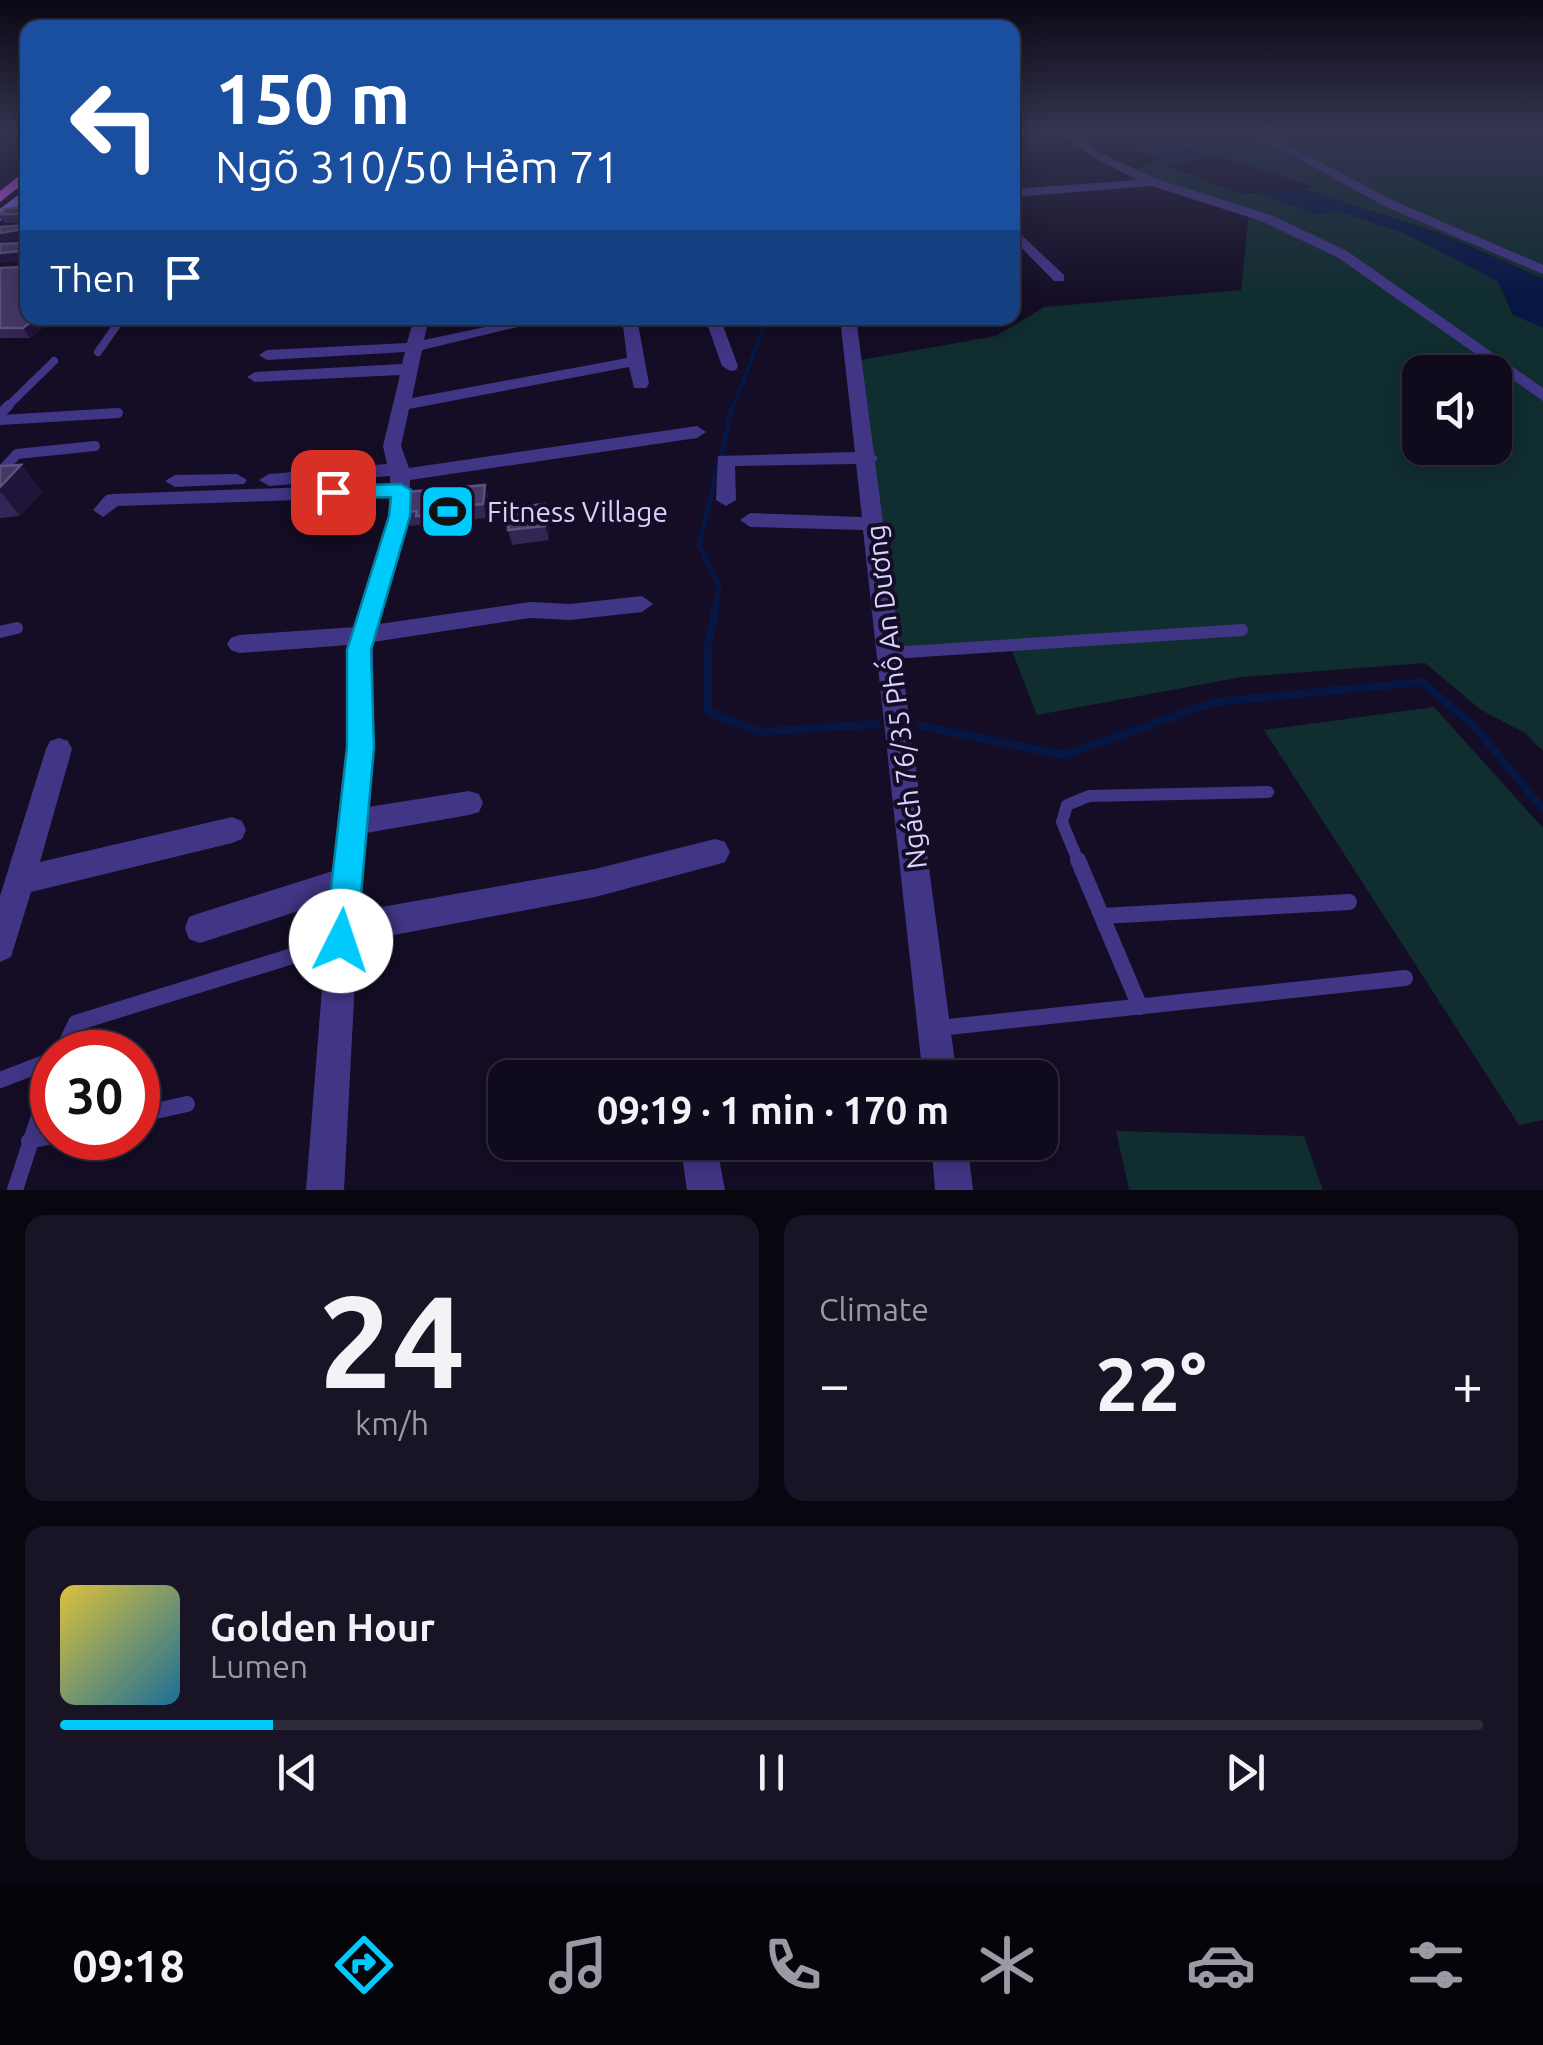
<!DOCTYPE html>
<meta charset="utf-8">
<style>
:root{--surface:#0f0a1c;--page:#181325;--text:#f1f3f6;--muted:#9b9aa3;--line:#2f2b3b;--accent:#00cafc}
body{margin:0;font-family:Ubuntu,sans-serif;background:var(--page);color:var(--text);height:100vh;display:flex;flex-direction:column;font-size:38px;white-space:nowrap}
*{box-sizing:border-box;margin:0}
p{font-size:32px;color:var(--muted)}
.icon{flex:none;width:55px;height:55px;fill:none;stroke:currentColor;stroke-width:2;stroke-linecap:round;stroke-linejoin:round}
.map{position:relative;height:1190px;overflow:hidden}
.drawer{display:flex;flex-direction:column;gap:25px;padding:25px;background:#08060f;flex:1}
.drawer>*{flex:none}
.banner{position:absolute;left:20px;top:20px;width:1000px;height:305px;border-radius:20px;box-shadow:0 5px 25px #0003,0 0 0 2px var(--line);background:#1a4fa0;color:#fff;overflow:hidden}
.fabs{position:absolute;left:1402px;top:355px;display:grid;gap:20px}
.fabs a{display:grid;place-items:center;width:110px;height:110px;border-radius:20px;background:var(--surface);box-shadow:0 5px 25px #0003,0 0 0 2px var(--line);font-size:50px}
.speed{position:absolute;left:30px;top:1030px;display:flex;gap:20px;font-size:50px;font-weight:700;text-align:center}
.speed>*{display:grid;place-content:center;width:130px;height:130px;border-radius:50%;background:var(--surface);box-shadow:0 5px 25px #0003,0 0 0 2px var(--line);line-height:1}
.speed .limit{border:15px solid #d22;background:#fff;color:#111}
.pin{position:absolute;display:grid;place-items:center;width:85px;height:85px;color:#fff;margin:-42px;border-radius:20px;box-shadow:0 5px 15px #0006}
.me{position:absolute;width:110px;margin:-55px;rotate:4deg;stroke-linejoin:round;filter:drop-shadow(0 0 8px #0008)}
.turn{display:flex;align-items:center;gap:35px;height:210px;padding:0 30px;font-size:45px}
.turn .icon{width:130px;height:130px;stroke-width:2.5}
.turn b{display:block;font-size:70px;line-height:85px}
.then{display:flex;align-items:center;height:95px;padding:0 30px;background:#0003;gap:20px;font-size:38px}
.big{font-size:75px;font-weight:600;line-height:1.1}
.drawer .widget{flex:1;display:flex;flex-direction:column;justify-content:center;gap:15px;min-width:0;padding:0 35px;border-radius:20px;background:var(--page)}
.drawer .dial{align-items:center;gap:0}
.dial b{font-size:130px;line-height:1}
.song{display:flex;align-items:center;gap:30px}
.cover{width:120px;height:120px;border-radius:15px;background:linear-gradient(135deg,hsl(50 70% 55%),hsl(200 70% 35%))}
.played{height:10px;border-radius:5px;background:linear-gradient(90deg,var(--accent) 15%,var(--line) 15%)}
.keys{display:flex;justify-content:space-around;direction:ltr}
.heat{display:flex;justify-content:space-between;align-items:center;font-size:55px;direction:ltr}
.drawer .tiles{flex:1;display:grid;gap:25px;grid-template-columns:1fr 1fr}
.widget:last-child{grid-column:span 2}
.trip{position:absolute;left:488px;top:1060px;width:570px;height:100px;border-radius:20px;background:var(--surface);box-shadow:0 5px 25px #0003,0 0 0 2px var(--line);font-weight:600;line-height:100px;text-align:center}
.tabs{display:flex;height:160px;justify-content:space-around;align-items:center;background:#06040b;color:var(--muted)}
.tabs .icon{width:70px;height:70px}
.tabs .on{color:var(--accent)}
.tabs b{font-size:45px;color:var(--text)}
.map>svg:first-child{display:block}
</style>
<div class="map">
<svg width="1543" height="1190" viewBox="0 0 1543 1190">
<rect width="100%" height="100%" fill="#140d25"/>
<path fill="#102d2f" fill-rule="evenodd" d="M1145 131H1543V279L1447 236 1226 163Z
M1161 159 1248 191 1383 222 1498 281 1513 315 1543 327V751L1525 733 1481 710 1425 663 1242 677 1037 715 1010 646 891 653 855 361 996 336 1044 307 1241 290 1249 213 1134 171ZM1420 372H1495V448H1420Z
M1434 707 1543 828V1120L1519 1125 1264 730Z
M1116 1131 1304 1136 1323 1190H1129Z"/>
<path fill="#071744" d="M1106 131H1145L1226 163 1447 237 1543 279V327L1513 315 1498 281 1383 222 1340 209 1319 215 1143 153Z"/>
<path fill="#140d25" d="M1226 158 1228 159 1313 187 1243 194 1160 164Z"/>
<g fill="none" stroke-linecap="round" stroke-linejoin="round">
<path stroke="#071744" stroke-width="4" d="M1335 208 1403 231
M733 408 767 318"/>
<path stroke="#071744" stroke-width="5" d="M715 607 719 586 699 545 733 405"/>
<path stroke="#071744" stroke-width="8" d="M716 605 708 646V712L760 732 877 724
M921 726 1064 755 1215 702 1422 682 1473 725 1543 809"/>
<path stroke="#413686" stroke-width="8" d="M98 352 122 318
M6 408 54 361"/>
<path stroke="#413686" stroke-width="10" d="M0 414 9 405
M0 420 118 413
M0 472 17 454 95 446"/>
<path stroke="#413686" stroke-width="12" d="M0 632 17 628
M891 653 1242 630
M1079 863 1062 822 1067 805 1089 796 1268 792"/>
<path stroke="#413686" stroke-width="16" d="M1078 860 1140 1007
M1102 916 1349 902
M939 1028 1405 978
M62 1052 76 1023 337 942
M0 1080 52 1060
M138 1115 187 1104
M29 1141 52 1136
M15 1190 52 1076"/>
<path fill="#413686" fill-rule="evenodd" d="M1057 131H1069L1102 154 1157 179 1271 215 1347 251 1543 388V401L1337 257 1261 221 1152 186 1012 197V189L1138 180 1094 158Z
M1248 131H1261L1394 201 1543 265V274L1386 207Z
M1012 226 1064 275V281H1054L1012 238Z
M414 318H429L424 340 528 318H555L422 350 412 398 627 358 622 318H637L649 384 646 388H634L629 367 409 409 401 446 409 468 697 426 706 432 697 438 410 480 409 516 379 624 530 602 570 604 642 596 653 604 642 612 570 620 530 618 373 642 374 747 368 807 469 791 479 794 483 803 479 812 469 815 366 833 359 911 595 869 715 839 725 842 730 852 725 862 715 865 595 897 357 942 344 1190H306L329 901 200 943 189 939 185 928 189 917 200 913 333 871 348 747 349 645 239 653 231 650 227 644 231 638 239 635 355 627 389 516V497L118 506 103 517 93 510 106 495 113 494 390 484V476L269 486 259 480 269 474 387 464 383 446 400 375 255 382 247 377 255 372 402 364 405 352 267 360 259 355 267 350 407 343Z
M705 318H720L738 366 736 370 730 371 722 366Z
M840 318H856L874 454 878 458 875 462 957 1078H923L863 530 750 527 740 520 750 513 862 517 856 464 735 466 736 500 726 506 716 500 718 456 855 452Z
M237 474 247 480 244 484 175 487 165 481 175 475Z
M59 738 68 741 72 749 40 862 232 817 242 821 246 830 242 839 232 843 31 892 11 957 0 962V896L46 749 50 741Z
M680 1142H716L725 1190H687Z
M931 1142H967L973 1190H935Z"/>
<path fill="#7b68ff" fill-rule="evenodd" d="M28 187V199L0 221V209Z"/>
<path fill="#d158ff" fill-rule="evenodd" d="M28 169V180L0 202V191Z"/>
</g>
<path fill="#332554" d="M27 206 28 223H4L0 218V213Z
M28 238V318H108L106 320 46 325 30 338H0V268L22 267 26 263 24 243Z
M21 465 42 492 20 516 0 518V466Z
M489 499 487 518 466 520 465 527 422 531 420 525 410 526 404 512Z
M548 519 549 540 512 545 508 530Z"/>
<path fill="#1f1439" d="M23 229 28 238 0 242V233Z
M22 251 28 260 0 263V253Z
M36 318H41L46 325 30 338 23 328Z
M21 465 42 492 20 516 0 491V487Z
M485 485 489 499 487 518 483 504Z
M545 504 548 519 549 540 545 526Z
M461 506 466 520 465 527 460 512Z"/>
<path fill="#453766" stroke="#5c507e" stroke-width="2.5" d="M27 206 28 217 25 214H0L5 209Z
M28 224V235L23 229 0 233V227L27 225Z
M28 238V318H36L23 328H0V268L22 267 26 263 22 251 0 253V244L24 243Z
M21 465 0 487V466Z
M485 485 483 504 461 506 460 512 416 516 417 511 404 512 407 492Z
M545 504V526L508 530V508Z"/>
<linearGradient id="sky" x2="0" y2="1"><stop stop-color="#0b0714"/><stop offset="0.44" stop-color="#343551"/><stop offset="1" stop-color="#343551" stop-opacity="0"/></linearGradient>
<rect width="1543" height="298" fill="url(#sky)"/>
<path fill="#00cafc" stroke="#0083a4" stroke-width="2.5" d="M401 484 411 490 410 516 371 650 374 747 357 941 352 952 341 957 330 952 325 941 347 747V650L389 516 391 497 333 499 323 492 333 486Z"/>
<defs>
<symbol id="stadium-square" viewBox="-11 -11 22 22"><rect x="-9" y="-9" width="18" height="18" rx="4" fill="#00cafc" stroke="#140d25"/><path d="M0-5a6.5 5 0 1 0 0 10a6.5 5 0 1 0 0-10ZM-3.5-1.8h7v3.6h-7Z" fill="#111"/></symbol>
</defs>
<g fill-rule="evenodd">
<use href="#stadium-square" x="416" y="480" width="63" height="63"/>
</g>
<g text-anchor="middle" stroke-width="8" stroke-linejoin="round" paint-order="stroke">
<g font-size="28" fill="#dbd1ff" stroke="#140d25" text-anchor="start">
<text x="487" y="522">Fitness Village</text>
</g>
<g font-size="28" fill="#dbd1ff" stroke="#140d25">
<text transform="translate(896 697) rotate(-97)" y="10">Ngách 76/35 Phố An Dương</text>
</g>
</g>
</svg>
<div class="fabs">
<a><svg class="icon" aria-label="sound" viewBox="0 0 24 24"><path d="M4 9h4l5-4v14l-5-4H4zM17 9q2 3 0 6"/></svg></a>
</div>
<div class="speed"><div class="limit">30</div></div>
<div class="pin" style="left:333px;top:492px;background:#d93025"><svg class="icon" aria-label="arrive" viewBox="0 0 24 24"><path d="M6 21V4h12l-3 4 3 4H6"/></svg></div>
<svg class="me" style="left:341px;top:941px" viewBox="-20 -20 40 40"><circle r="19" fill="#fff"/><path d="M0-13L10 11 0 6-10 11z" fill="#00cafc"/></svg>
<div class="trip">09:19 · 1 min · 170 m</div>
<div class="banner">
<div class="turn"><svg class="icon" aria-label="left" viewBox="0 0 24 24"><path d="M17 20v-9H6M10 6l-5 5 5 5"/></svg><div><b>150 m</b>Ngõ 310/50 Hẻm 71</div></div>
<div class="then">Then<svg class="icon" aria-label="arrive" viewBox="0 0 24 24"><path d="M6 21V4h12l-3 4 3 4H6"/></svg></div>
</div>
</div>
<section class="drawer">
<div class="tiles">
<div class="widget dial"><b>24</b><p>km/h</p></div>
<div class="widget"><p>Climate</p>
<div class="heat"><a>−</a><b class="big">22°</b><a>+</a></div>
</div>
<div class="widget">
<div class="song"><i class="cover"></i><div><b>Golden Hour</b><p>Lumen</p></div></div>
<div class="played"></div>
<div class="keys"><svg class="icon" aria-label="previous" viewBox="0 0 24 24"><path d="M18 5L8 12l10 7zM5 5v14"/></svg><svg class="icon" aria-label="pause" viewBox="0 0 24 24"><path d="M8 5v14M16 5v14"/></svg><svg class="icon" aria-label="next" viewBox="0 0 24 24"><path d="M6 5l10 7-10 7zM19 5v14"/></svg></div>
</div>
</div>
</section>
<nav class="tabs">
<b>09:18</b>
<svg class="icon on" aria-label="directions" viewBox="0 0 24 24"><path d="M12 3l9 9-9 9-9-9zM9 14v-3h6M13 9l2 2-2 2"/></svg>
<svg class="icon" aria-label="music" viewBox="0 0 24 24"><path d="M9 18V5l10-2v13"/><circle cx="6" cy="18" r="3"/><circle cx="16" cy="16" r="3"/></svg>
<svg class="icon" aria-label="phone" viewBox="0 0 24 24"><path d="M5 4h4l2 5-3 2q2 4 5 5l2-3 5 2v4C11 20 4 13 5 4z"/></svg>
<svg class="icon" aria-label="climate" viewBox="0 0 24 24"><path d="M12 3v18M4 7l16 10M4 17L20 7"/></svg>
<svg class="icon" aria-label="car" viewBox="0 0 24 24"><path d="M5 17H2v-5l4-1 3-4h7l3 4 3 1v5h-3M9 17h6M6 11h13"/><circle cx="7" cy="17" r="2"/><circle cx="17" cy="17" r="2"/></svg>
<svg class="icon" aria-label="filters" viewBox="0 0 24 24"><path d="M4 7h16M4 17h16"/><circle cx="9" cy="7" r="2"/><circle cx="15" cy="17" r="2"/></svg>
</nav>
